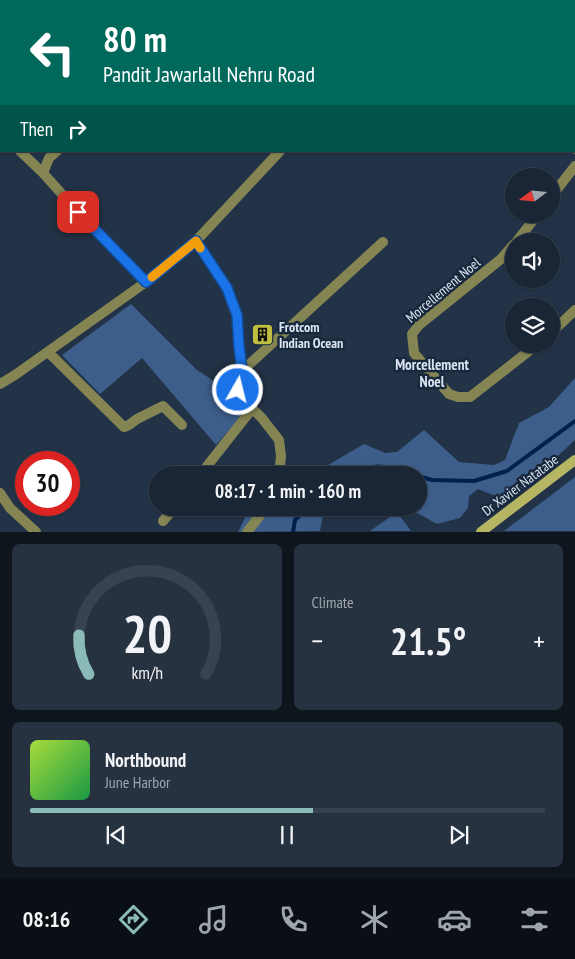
<!DOCTYPE html>
<meta charset="utf-8">
<style>
:root{--surface:#1a2635;--page:#273241;--text:#f1f3f6;--muted:#9fa5ad;--line:#384350;--accent:#8bbbb9}
body{margin:0;font-family:"PT Sans Narrow",sans-serif;background:var(--page);color:var(--text);height:100vh;display:flex;flex-direction:column;font-size:19px;white-space:nowrap}
*{box-sizing:border-box;margin:0}
p{font-size:16px;color:var(--muted)}
.icon{flex:none;width:28px;height:28px;fill:none;stroke:currentColor;stroke-width:2;stroke-linecap:round;stroke-linejoin:round}
.map{position:relative;height:532px;overflow:hidden}
.side{display:flex;flex-direction:column;gap:12px;padding:12px;background:#0e151d;flex:1}
.side>*{flex:none}
.banner{position:absolute;left:0px;top:0px;width:575px;height:152px;box-shadow:0 1px 4px #0004,0 0 0 1px var(--line);background:#00695c;color:#fff;overflow:hidden}
.needle{width:32px;rotate:254deg}
.fabs{position:absolute;left:505px;top:168px;display:grid;gap:10px}
.fabs a{display:grid;place-items:center;width:55px;height:55px;border-radius:50%;background:var(--surface);box-shadow:0 1px 4px #0004,0 0 0 1px var(--line);font-size:25px}
.speed{position:absolute;left:15px;top:451px;display:flex;gap:10px;font-size:25px;font-weight:700;text-align:center}
.speed>*{display:grid;place-content:center;width:65px;height:65px;border-radius:50%;background:var(--surface);box-shadow:0 1px 4px #0004,0 0 0 1px var(--line);line-height:1}
.speed .limit{border:8px solid #d22;background:#fff;color:#111}
.pin{position:absolute;display:grid;place-items:center;width:42px;height:42px;color:#fff;margin:-21px;border-radius:10px;box-shadow:0 2px 8px #0006}
.me{position:absolute;width:55px;margin:-28px;rotate:8deg;stroke-linejoin:round;filter:drop-shadow(0 0 4px #0008)}
.turn{display:flex;align-items:center;gap:18px;height:105px;padding:0 20px;font-size:22px}
.turn .icon{width:65px;height:65px;stroke-width:2.5}
.turn b{display:block;font-size:35px;line-height:42px}
.then{display:flex;align-items:center;height:48px;padding:0 20px;background:#0003;gap:10px;font-size:19px}
.big{font-size:38px;font-weight:700;line-height:1.1}
.side .widget{flex:1;display:flex;flex-direction:column;justify-content:center;gap:8px;min-width:0;padding:0 18px;border-radius:8px;background:var(--page)}
.side .dial{align-items:center;gap:0}
.dial svg{height:130px;overflow:visible;fill:none;stroke:var(--line);stroke-width:7;stroke-linecap:round;text-anchor:middle}
.dial text{fill:var(--text);stroke:none}
.song{display:flex;align-items:center;gap:15px}
.cover{width:60px;height:60px;border-radius:8px;background:linear-gradient(135deg,hsl(80 70% 55%),hsl(140 70% 35%))}
.played{height:5px;border-radius:2px;background:linear-gradient(90deg,var(--accent) 55%,var(--line) 55%)}
.keys{display:flex;justify-content:space-around;direction:ltr}
.heat{display:flex;justify-content:space-between;align-items:center;font-size:28px;direction:ltr}
.side .tiles{flex:1;display:grid;gap:12px;grid-template-columns:1fr 1fr}
.widget:last-child{grid-column:span 2}
.trip{position:absolute;left:149px;top:466px;width:278px;height:50px;border-radius:25px;background:var(--surface);box-shadow:0 1px 4px #0004,0 0 0 1px var(--line);font-weight:700;line-height:50px;text-align:center}
.tab-bar{display:flex;height:80px;justify-content:space-around;align-items:center;background:#0a0f15;color:var(--muted)}
.tab-bar .icon{width:35px;height:35px}
.tab-bar .on{color:var(--accent)}
.tab-bar b{font-size:22px;color:var(--text)}
.map>svg:first-child{display:block}
</style>
<div class="map">
<svg width="575" height="532" viewBox="0 0 575 532">
<rect width="100%" height="100%" fill="#233347"/>
<path fill="#3d5e8a" d="M131 304 197 370 220 385 241 380 247 410 216 445 142 358 100 394 62 355Z
M575 378V440L521 490 501 498 478 489 469 496 468 508 460 518 437 524 421 515 401 508H418V475H267L296 466 318 471 364 444 385 453 397 452 424 430 459 462 494 465 505 460 519 423 549 407Z
M575 477V531H504Z
M250 508H328L323 515 320 531 238 532Z
M397 512 411 531H370Z"/>
<g fill="none" stroke-linecap="round" stroke-linejoin="round">
<path stroke="#00204d" stroke-width="4" d="M353 475C377 460 388 468 413 475
M418 476 432 480 474 481 507 471 575 421
M293 532 295 520 307 508"/>
<path stroke="#858554" stroke-width="10" d="M426 0 428 1
M41 1 42 0
M406 1 407 0
M0 42 1 40
M0 68 1 70
M0 132 1 133
M574 148 575 149
M20 151 43 173 78 212 146 282
M43 173 49 158 57 151
M551 197 575 166
M196 241 227 288 237 315 239 346 242 371 238 390 241 398 261 417 279 440 281 456 279 475
M517 241 538 214
M514 244 501 259 419 325 412 334 414 353 449 394 458 397H470L538 344
M551 333 575 310
M48 352 124 427 129 425 137 419 163 406 182 425
M242 371 383 242
M0 384 15 375 146 282 196 241 280 151
M200 475 252 409
M0 493 10 508 36 532
M163 521 174 508
M247 532 266 508"/>
<path stroke="#b5b564" stroke-width="10" d="M481 532 575 460"/>
</g>
<g fill="none" stroke-linecap="round" stroke-linejoin="round">
<defs>
<path id="route" d="M78 212 146 282 196 241 227 288 237 315 239 346 242 371 238 390"/>
</defs>
<use href="#route" stroke="#114b97" stroke-width="12"/>
<use href="#route" stroke="#1a73e8" stroke-width="9"/>
<path stroke="#f59e0b" stroke-width="9" d="M152 277 196 241 200 248"/>
</g>
<defs>
<symbol id="building-square" viewBox="-11 -11 22 22"><rect x="-9" y="-9" width="18" height="18" rx="4" fill="#c0be41" stroke="#19293d"/><path d="M-4-6H4V6H1V3H-1V6H-4ZM-2.5-4.3h1.7v1.8h-1.7ZM.8-4.3h1.7v1.8H.8ZM-2.5-1h1.7V.8h-1.7ZM.8-1h1.7V.8H.8Z" fill="#111"/></symbol>
</defs>
<g fill-rule="evenodd">
<use href="#building-square" x="250" y="322" width="25" height="25"/>
</g>
<g text-anchor="middle" stroke-width="5" stroke-linejoin="round" paint-order="stroke">
<g font-size="14" fill="#dae4f2" stroke="#19293d">
<text transform="translate(443 290) rotate(-40)" y="5">Morcellement Noel</text>
<text transform="translate(520 485) rotate(-37)" y="5">Dr Xavier Natatabe</text>
</g>
<g font-size="14" font-weight="bold" fill="#dae4f2" stroke="#19293d" text-anchor="start">
<text x="279" y="332">Frotcom<tspan x="279" dy="16">Indian Ocean</tspan></text>
</g>
<g font-size="15" font-weight="bold" fill="#dae4f2" stroke="#19293d">
<text x="432" y="370">Morcellement<tspan x="432" dy="17">Noel</tspan></text>
</g>
</g>
</svg>
<div class="fabs">
<a><svg class="needle" viewBox="-14 -14 28 28"><path d="M0-13l5 13h-10z" fill="#e53935"/><path d="M0 13l5-13h-10z" fill="#9fa5ad"/></svg></a>
<a><svg class="icon" aria-label="sound" viewBox="0 0 24 24"><path d="M4 9h4l5-4v14l-5-4H4zM17 9q2 3 0 6"/></svg></a>
<a><svg class="icon" aria-label="layers" viewBox="0 0 24 24"><path d="M12 4l9 5-9 5-9-5zM3 14l9 5 9-5"/></svg></a>
</div>
<div class="speed"><div class="limit">30</div></div>
<div class="pin" style="left:78px;top:212px;background:#d93025"><svg class="icon" aria-label="arrive" viewBox="0 0 24 24"><path d="M6 21V4h12l-3 4 3 4H6"/></svg></div>
<svg class="me" style="left:238px;top:390px" viewBox="-20 -20 40 40"><circle r="17" fill="#1a73e8" stroke="#fff" stroke-width="3"/><path d="M0-11L8 9 0 5-8 9z" fill="#fff"/></svg>
<div class="trip">08:17 · 1 min · 160 m</div>
<div class="banner">
<div class="turn"><svg class="icon" aria-label="left" viewBox="0 0 24 24"><path d="M17 20v-9H6M10 6l-5 5 5 5"/></svg><div><b>80 m</b>Pandit Jawarlall Nehru Road</div></div>
<div class="then">Then<svg class="icon" aria-label="right" viewBox="0 0 24 24"><path d="M7 20v-9h11M14 6l5 5-5 5"/></svg></div>
</div>
</div>
<section class="side">
<div class="tiles">
<div class="widget dial"><svg viewBox="0 0 100 80">
<path d="M14 69A42 42 0 1 1 86 69"/>
<path d="M14 69A42 42 0 0 1 8 45" stroke="#8bbbb9"/>
<text x="50" y="56" font-size="32" font-weight="700">20</text>
<text x="50" y="72" font-size="11">km/h</text>
</svg></div>
<div class="widget"><p>Climate</p>
<div class="heat"><a>−</a><b class="big">21.5°</b><a>+</a></div>
</div>
<div class="widget">
<div class="song"><i class="cover"></i><div><b>Northbound</b><p>June Harbor</p></div></div>
<div class="played"></div>
<div class="keys"><svg class="icon" aria-label="previous" viewBox="0 0 24 24"><path d="M18 5L8 12l10 7zM5 5v14"/></svg><svg class="icon" aria-label="pause" viewBox="0 0 24 24"><path d="M8 5v14M16 5v14"/></svg><svg class="icon" aria-label="next" viewBox="0 0 24 24"><path d="M6 5l10 7-10 7zM19 5v14"/></svg></div>
</div>
</div>
</section>
<nav class="tab-bar">
<b>08:16</b>
<svg class="icon on" aria-label="directions" viewBox="0 0 24 24"><path d="M12 3l9 9-9 9-9-9zM9 14v-3h6M13 9l2 2-2 2"/></svg>
<svg class="icon" aria-label="music" viewBox="0 0 24 24"><path d="M9 18V5l10-2v13"/><circle cx="6" cy="18" r="3"/><circle cx="16" cy="16" r="3"/></svg>
<svg class="icon" aria-label="phone" viewBox="0 0 24 24"><path d="M5 4h4l2 5-3 2q2 4 5 5l2-3 5 2v4C11 20 4 13 5 4z"/></svg>
<svg class="icon" aria-label="climate" viewBox="0 0 24 24"><path d="M12 3v18M4 7l16 10M4 17L20 7"/></svg>
<svg class="icon" aria-label="car" viewBox="0 0 24 24"><path d="M5 17H2v-5l4-1 3-4h7l3 4 3 1v5h-3M9 17h6M6 11h13"/><circle cx="7" cy="17" r="2"/><circle cx="17" cy="17" r="2"/></svg>
<svg class="icon" aria-label="filters" viewBox="0 0 24 24"><path d="M4 7h16M4 17h16"/><circle cx="9" cy="7" r="2"/><circle cx="15" cy="17" r="2"/></svg>
</nav>
